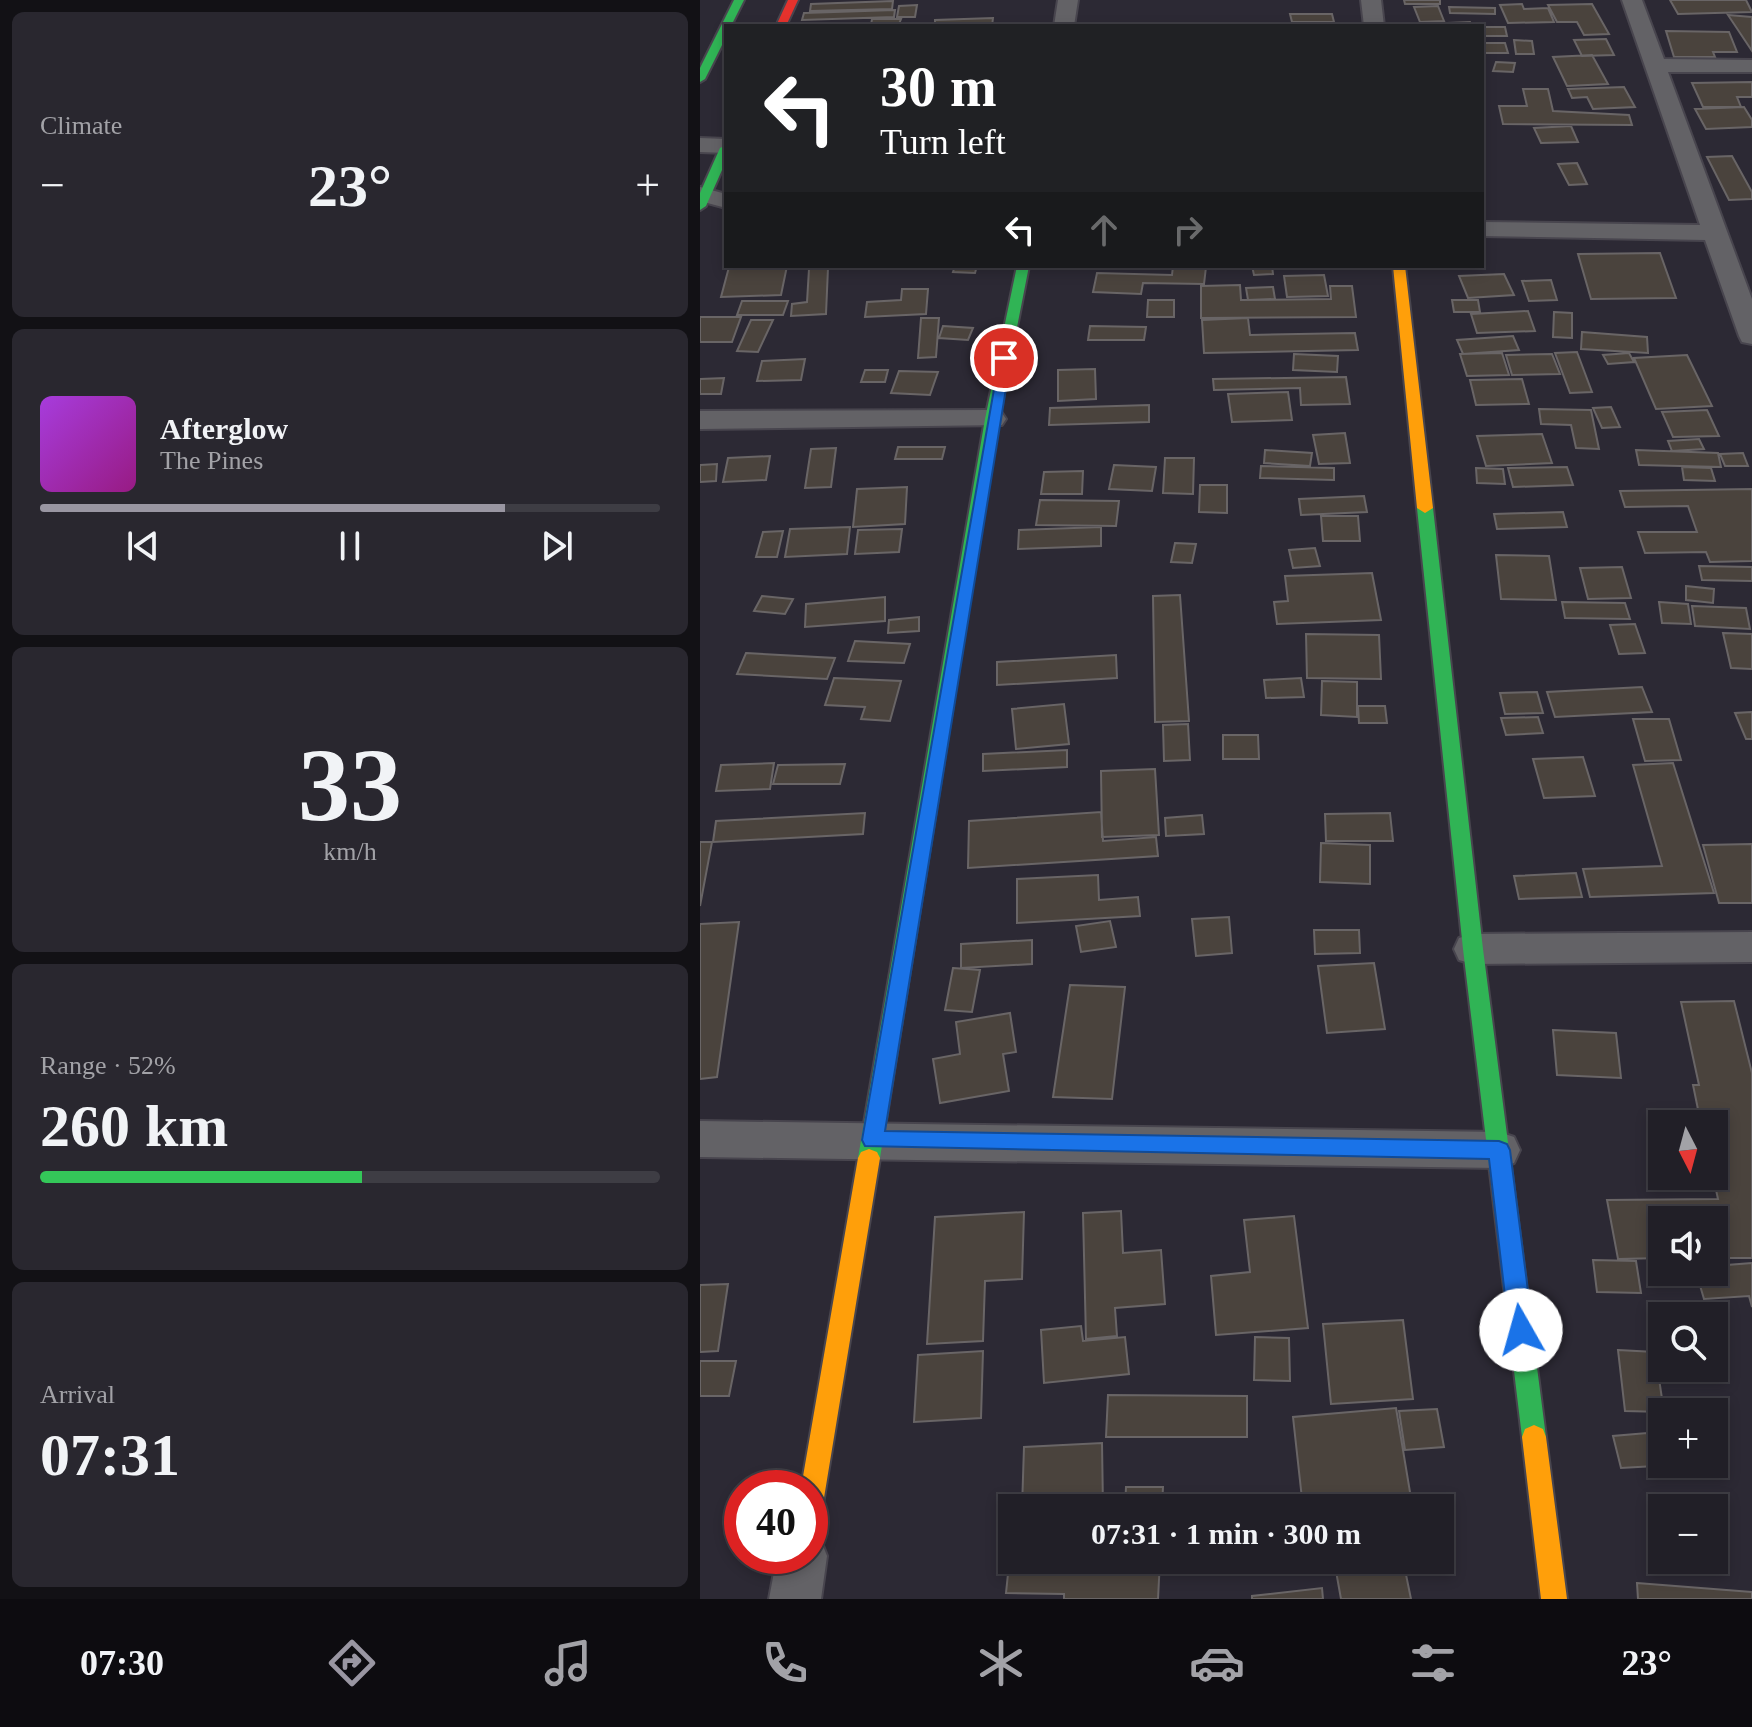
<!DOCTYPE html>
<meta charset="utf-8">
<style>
:root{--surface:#211f27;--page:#29272f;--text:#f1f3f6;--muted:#a2a2a7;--line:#3e3d44;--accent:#9996a2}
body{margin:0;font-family:Georgia,serif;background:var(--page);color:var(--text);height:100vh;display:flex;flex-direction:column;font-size:30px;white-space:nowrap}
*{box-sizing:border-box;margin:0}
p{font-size:26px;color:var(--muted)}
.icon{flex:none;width:44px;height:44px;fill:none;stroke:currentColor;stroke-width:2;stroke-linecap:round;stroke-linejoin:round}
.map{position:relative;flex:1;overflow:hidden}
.sheet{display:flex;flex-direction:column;gap:12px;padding:12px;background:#121115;width:700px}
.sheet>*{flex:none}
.hud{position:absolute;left:24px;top:24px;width:760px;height:244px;border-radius:0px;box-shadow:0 4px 12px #0003,0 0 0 2px var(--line);background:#202124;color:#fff;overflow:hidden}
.needle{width:52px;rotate:174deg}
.tools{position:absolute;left:948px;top:1110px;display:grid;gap:16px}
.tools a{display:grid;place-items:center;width:80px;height:80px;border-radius:0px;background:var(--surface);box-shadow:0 4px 12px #0003,0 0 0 2px var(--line);font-size:40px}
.speed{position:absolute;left:24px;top:1470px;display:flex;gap:16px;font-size:40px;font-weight:700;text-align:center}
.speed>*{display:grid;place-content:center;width:104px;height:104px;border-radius:50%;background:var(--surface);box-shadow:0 4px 12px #0003,0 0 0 2px var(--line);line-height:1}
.speed .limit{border:12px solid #d22;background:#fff;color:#111}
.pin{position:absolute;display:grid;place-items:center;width:68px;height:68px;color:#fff;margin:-34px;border:4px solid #fff;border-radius:50%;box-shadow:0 2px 8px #0007}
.me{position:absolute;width:88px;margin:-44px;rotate:353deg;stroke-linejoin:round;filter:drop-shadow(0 0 6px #0008)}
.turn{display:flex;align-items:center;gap:28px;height:168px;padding:0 24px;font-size:36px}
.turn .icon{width:104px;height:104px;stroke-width:2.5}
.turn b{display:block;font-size:56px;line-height:68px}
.lanes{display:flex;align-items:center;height:76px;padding:0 24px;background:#0003;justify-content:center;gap:40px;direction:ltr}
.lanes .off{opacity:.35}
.big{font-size:60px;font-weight:600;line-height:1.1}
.sheet .card{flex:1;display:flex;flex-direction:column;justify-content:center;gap:12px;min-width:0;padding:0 28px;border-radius:12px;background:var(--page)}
.sheet .dial{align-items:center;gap:0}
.dial b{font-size:104px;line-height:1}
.song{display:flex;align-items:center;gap:24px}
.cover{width:96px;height:96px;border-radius:12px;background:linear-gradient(135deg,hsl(280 70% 55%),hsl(310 70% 35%))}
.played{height:8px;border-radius:4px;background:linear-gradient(90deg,var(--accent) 75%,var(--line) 75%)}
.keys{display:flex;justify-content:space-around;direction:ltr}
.heat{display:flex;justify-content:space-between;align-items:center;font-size:44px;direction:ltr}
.charge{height:12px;border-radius:6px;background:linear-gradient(90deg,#34c759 52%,var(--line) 0)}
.trip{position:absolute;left:298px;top:1494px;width:456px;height:80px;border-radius:0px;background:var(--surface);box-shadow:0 4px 12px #0003,0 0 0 2px var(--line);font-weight:600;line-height:80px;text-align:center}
.tab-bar{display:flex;height:128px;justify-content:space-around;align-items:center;background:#0d0c10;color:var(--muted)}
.tab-bar .icon{width:56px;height:56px}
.tab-bar .selected{color:var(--accent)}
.tab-bar b{font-size:36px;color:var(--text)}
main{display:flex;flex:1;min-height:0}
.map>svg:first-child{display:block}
</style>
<main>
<section class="sheet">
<div class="card"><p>Climate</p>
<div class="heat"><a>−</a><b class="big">23°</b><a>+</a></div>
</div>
<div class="card">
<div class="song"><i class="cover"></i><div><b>Afterglow</b><p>The Pines</p></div></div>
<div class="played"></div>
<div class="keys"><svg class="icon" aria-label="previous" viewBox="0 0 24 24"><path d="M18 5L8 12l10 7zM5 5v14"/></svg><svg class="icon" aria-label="pause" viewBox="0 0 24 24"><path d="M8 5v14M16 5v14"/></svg><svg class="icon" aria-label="next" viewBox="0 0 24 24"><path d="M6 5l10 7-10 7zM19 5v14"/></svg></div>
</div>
<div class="card dial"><b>33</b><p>km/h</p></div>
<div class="card"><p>Range · 52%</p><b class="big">260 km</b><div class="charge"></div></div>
<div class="card"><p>Arrival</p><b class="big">07:31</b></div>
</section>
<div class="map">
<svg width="1052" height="1599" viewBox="0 0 1052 1599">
<rect width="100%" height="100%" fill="#2c2934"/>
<path fill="#4a433d" stroke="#696566" stroke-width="2" d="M704 0H740V4H705Z
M970 0H1046L1052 12 978 14Z
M193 1 192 9 110 11 111 4Z
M822 4 824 9 848 8 854 22 808 23 800 5Z
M892 4 909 34 884 35 877 22H857L848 5Z
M217 5 215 17H197L199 6Z
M738 6 744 21 720 22 714 7Z
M749 7 795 8V14L750 13Z
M195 10 194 17 102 20 104 13Z
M590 14H632L634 22H592Z
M1028 15 1052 17V51Z
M293 18 292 26H235V20Z
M172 19H201L199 24 171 25Z
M770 22 771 26 723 24Z
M782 27H805L807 36H784Z
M966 31 1029 32 1037 52H1013L1015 57H974Z
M906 39 914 55 882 56 874 40Z
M814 40 832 41 834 54H816Z
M782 43H805L808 53H782Z
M892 55 908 84 867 86 853 57Z
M796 62 815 63 813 72 793 71Z
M1052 82V97H1037L1041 107H1003L992 83Z
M924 87 935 107 893 109 887 97 872 98 868 89Z
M823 89H848L853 111 929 115 932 125 803 124 799 106H827Z
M1044 107 1052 120V127L1006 129 995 109Z
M871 126 878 142 841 143 834 128Z
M1032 156 1052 192V199L1029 200 1007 157Z
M877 163 887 184 869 185 858 164Z
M960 253 976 298 891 299 878 254Z
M87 266 81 295 21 297 29 267Z
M255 266H277L275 273 253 272Z
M473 266 506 267 504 284 443 283 441 294 393 292 397 273 472 275Z
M552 266H572L573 274 554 275Z
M128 268 126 314 91 316 92 304 107 302 109 269Z
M804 274 814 295 768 298 759 276Z
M624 275 628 296 587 297 584 276Z
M851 280 857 300 829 301 822 281Z
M540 285 541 300 631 299 630 286H652L656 317 501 318V286Z
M573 287 575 299 548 300 546 288Z
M202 289H228L226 314 165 317 167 302 201 300Z
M448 300H474V317H447Z
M752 300H778L780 312H754Z
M42 301H88L83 315H37Z
M828 311 835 331 777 333 771 314Z
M854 312 872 313V338L853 337Z
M0 317H41L32 342H0Z
M221 318H239L236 357 218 358Z
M548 318 550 335 655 333 658 350 504 353 502 320Z
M51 320H73L58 352 37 351Z
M243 326 273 328 268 340 239 338Z
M390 326 446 327 444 340H388Z
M882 332 947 337 948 353 881 349Z
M813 336 819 350 763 354 757 340Z
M877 352 892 392 870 393 855 353Z
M802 353 809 375 767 376 760 354Z
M929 353 934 362 908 364 903 355Z
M594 354 638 356 637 372 593 370Z
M852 354 860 374 812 375 806 355Z
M987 355 1012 406 956 409 934 358Z
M105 359 101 380 57 381 62 361Z
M395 369 396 399 358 401V370Z
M165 370H188L185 382H161Z
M199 371 238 372 230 395 191 393Z
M646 377 650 404 601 405 600 388 514 390 513 379Z
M24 378 21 394H0V379Z
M822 379 829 404 776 405 770 380Z
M588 392 592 420 532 422 528 394Z
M449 405V422L349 425 350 408Z
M911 407 920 427 902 428 893 408Z
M839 409 891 410 899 449 876 448 871 425 841 424Z
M1007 410 1019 436 973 437 962 412Z
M645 433 650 463 619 464 613 435Z
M842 434 852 463 786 466 777 436Z
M999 439 1004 449 972 451 968 441Z
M198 447H245L242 459H195Z
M136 448 131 487 105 488 111 449Z
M565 450 612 453 610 466 564 463Z
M936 450 1018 453 1021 467 939 465Z
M1043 453 1048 466H1025L1020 454Z
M70 456 66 480 23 482 28 458Z
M465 458H494L493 494 463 493Z
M17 464 16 481 0 482V465Z
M414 465 456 467 452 491 409 489Z
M561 466 634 468V480L560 478Z
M867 467 873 485 813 487 808 468Z
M982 467 1011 468 1015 481 984 480Z
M776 468 803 469 805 484 777 483Z
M383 471 382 494H341L344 472Z
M500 485H527V513L499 512Z
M207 487 205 524 153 527 157 489Z
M1052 489V561L1010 562 1006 552 945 553 938 532H997L988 506 925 507 920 491Z
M664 496 667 512 601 515 599 499Z
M340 500 419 501 416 526 336 525Z
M863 512 867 527 797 529 794 514Z
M621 516H658L660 541H623Z
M150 527 147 554 85 557 90 529Z
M401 527V546L318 549 319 530Z
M202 529 199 552 155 554 158 530Z
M83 531 77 557H56L63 532Z
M475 543 496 544 492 563 471 562Z
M615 548 620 566 593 568 589 550Z
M796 555 849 556 856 600 801 599Z
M999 566 1052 567V581L1002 580Z
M922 567 931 598 888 599 880 568Z
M672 573 681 620 577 624 574 602 588 601 585 576Z
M986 586 1014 589 1013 603 986 600Z
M480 595 489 721 455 722 453 596Z
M62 596 93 599 85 614 54 611Z
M185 597V621L105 627 106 604Z
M862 602 925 603 930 619 865 618Z
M959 602 988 604 991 624 962 623Z
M992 606 1046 608 1050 629 995 626Z
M219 617V631L188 633 189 620Z
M935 624 945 653 919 654 910 625Z
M1023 633 1052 634V669L1031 668Z
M606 634 679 635 681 679 607 678Z
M155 641 210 644 204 663 148 661Z
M46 653 135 658 127 679 37 674Z
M416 655 417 678 297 685V662Z
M134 678 201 681 190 721 161 719 165 707 125 705Z
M601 678 604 697 566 698 564 680Z
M622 681 657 682V717L621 715Z
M942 687 952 712 855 717 847 692Z
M837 692 843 713 805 714 800 693Z
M364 704 369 744 316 749 312 709Z
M658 706H685L687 723H659Z
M1052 712V739H1046L1035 713Z
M838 717 843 733 806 735 801 718Z
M933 719H969L981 760 945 761Z
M488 724 490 760 464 761 463 725Z
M523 735H558L559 759H523Z
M367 750V767L283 771V754Z
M883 757 895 796 844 798 833 759Z
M74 763 70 789 16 791 21 765Z
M973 763 1014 893 890 897 883 869 962 866 933 765Z
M145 764 140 784H73L78 765Z
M455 769 459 835 402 837 401 771Z
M401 812 403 841 456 837 458 856 268 868 269 821Z
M165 813 163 834 13 842 16 821Z
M690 813 693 841H626L625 814Z
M502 815 504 834 466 836 465 818Z
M0 842H12L0 906Z
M621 843 670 845V884L620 882Z
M1052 844V903H1019L1003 845Z
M876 873 882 897 819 899 814 876Z
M398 875 399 900 438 897 440 916 317 923V879Z
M529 917 532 953 496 956 492 919Z
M410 921 416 947 381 952 376 926Z
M39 922 17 1077 0 1079V924Z
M614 930H659L660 953 615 954Z
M332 940V964L261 968V944Z
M674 963 685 1029 627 1033 618 966Z
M253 968 280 970 272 1012 245 1010Z
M370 985 425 987 412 1099 353 1097Z
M1034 1001 1052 1073V1258H1014V1220H962V1258L918 1259 907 1200 1018 1199 1013 1176 1014 1124H1001L993 1085H999L981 1002Z
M310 1013 316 1052 303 1054 309 1091 240 1103 233 1059 260 1054 256 1022Z
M853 1030 916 1033 921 1078 857 1075Z
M421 1211 423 1253 461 1250 465 1304 415 1308 417 1336 386 1339 383 1213Z
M324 1212 322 1279 285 1281 283 1341 227 1344 235 1217Z
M594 1216 608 1328 516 1335 511 1276 550 1272 544 1220Z
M893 1260 936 1261 941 1293 897 1292Z
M1052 1263V1307L1049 1296 1004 1299 996 1272H1014V1266Z
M28 1284 18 1351 0 1352V1285Z
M703 1320 713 1399 631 1404 623 1324Z
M381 1326 383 1341 425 1337 429 1374 344 1383 341 1330Z
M555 1337 589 1338 590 1381 554 1380Z
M918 1350 955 1352 964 1412 925 1411Z
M283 1351 281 1418 214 1422 218 1355Z
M0 1361H36L29 1396H0Z
M408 1395 547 1396V1437H406Z
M696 1408 711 1498 603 1508 593 1417Z
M737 1409 744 1447 705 1450 699 1411Z
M947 1433 955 1466 921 1468 913 1436Z
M402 1443 403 1508H322L324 1447Z
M426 1487H463L462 1508H425Z
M311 1545 312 1560H460L458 1599H364V1594L306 1593Z
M634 1560H703L711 1599H641Z
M937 1583 1052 1592V1599H938Z
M622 1588 623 1599H552V1596Z"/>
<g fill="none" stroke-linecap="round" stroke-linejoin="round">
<defs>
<path id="street" d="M358 0H378L374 26H354Z
M661 0H681L684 26H664Z
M922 0H942L964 59 1052 60V72H968L1052 299V344L1042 342 1039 336 1005 240 782 236V222L1000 225Z
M0 138 26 139V153L0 152Z
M0 187 26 194V208L0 201Z
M292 410 302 413 306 419 302 425 0 429V411Z
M1052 932V962L773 964 759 960 754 949 759 938 773 934Z
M0 1121 799 1132 814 1137 820 1150 814 1163 799 1168 0 1157Z
M110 1534 120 1538 127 1556 121 1599H69L77 1556H110Z"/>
<path id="fast" d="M34 0H44L31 26H26V37L5 79 0 82V68Z
M26 145V161L6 206 0 210V193L20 148Z
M317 266H329L299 419 180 1158 177 1164 169 1167 161 1164 158 1158 285 419Z
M725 503 733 508 783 949 846 1437 843 1445 834 1449 825 1445 822 1437 763 949 717 508Z"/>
<path id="slow" d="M693 266H705L733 508 725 513 717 508Z
M169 1149 177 1152 180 1158 122 1510 119 1519 110 1522V1488H101L158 1158 161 1152Z
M834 1425 843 1429 846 1437 867 1599H841L822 1437 825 1429Z"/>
<path id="jam" d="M88 0H98L86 26H76Z"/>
</defs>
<use href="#street" stroke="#48454e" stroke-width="4"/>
<use href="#fast" stroke="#48454e" stroke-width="4"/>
<use href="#slow" stroke="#48454e" stroke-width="4"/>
<use href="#jam" stroke="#48454e" stroke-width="4"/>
<use href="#street" fill="#636266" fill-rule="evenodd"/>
<use href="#fast" fill="#30b455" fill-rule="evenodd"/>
<use href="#slow" fill="#ff9f0a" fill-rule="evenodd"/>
<use href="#jam" fill="#e5322d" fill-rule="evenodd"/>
</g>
<path fill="#1a73e8" stroke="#114b97" stroke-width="2" d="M300 355 311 358 185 1131 799 1141 807 1144 810 1150 833 1330 829 1337 821 1340 813 1337 809 1330 789 1159 165 1146 162 1140Z"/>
</svg>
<div class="tools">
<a><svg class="needle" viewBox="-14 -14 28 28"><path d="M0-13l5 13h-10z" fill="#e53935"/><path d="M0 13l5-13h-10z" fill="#a2a2a7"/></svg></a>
<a><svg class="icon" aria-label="sound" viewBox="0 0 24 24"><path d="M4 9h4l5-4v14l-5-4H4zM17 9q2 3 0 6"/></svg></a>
<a><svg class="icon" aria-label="search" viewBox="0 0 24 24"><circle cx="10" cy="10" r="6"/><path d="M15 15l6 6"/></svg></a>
<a>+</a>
<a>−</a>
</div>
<div class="speed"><div class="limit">40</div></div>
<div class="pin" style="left:304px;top:358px;background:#d93025"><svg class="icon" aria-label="arrive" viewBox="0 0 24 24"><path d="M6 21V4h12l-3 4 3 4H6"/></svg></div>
<svg class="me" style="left:821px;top:1330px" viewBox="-20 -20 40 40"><circle r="19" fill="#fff"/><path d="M0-13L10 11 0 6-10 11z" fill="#1a73e8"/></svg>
<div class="trip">07:31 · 1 min · 300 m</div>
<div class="hud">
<div class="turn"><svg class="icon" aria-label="left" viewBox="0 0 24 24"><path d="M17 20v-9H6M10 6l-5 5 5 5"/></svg><div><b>30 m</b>Turn left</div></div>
<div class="lanes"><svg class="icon" aria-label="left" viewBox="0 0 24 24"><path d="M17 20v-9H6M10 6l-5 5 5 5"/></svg><svg class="icon off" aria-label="ahead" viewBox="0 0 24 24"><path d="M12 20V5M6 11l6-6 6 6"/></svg><svg class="icon off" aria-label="right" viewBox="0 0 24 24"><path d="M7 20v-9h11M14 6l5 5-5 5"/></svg></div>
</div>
</div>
</main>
<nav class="tab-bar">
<b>07:30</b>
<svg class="icon selected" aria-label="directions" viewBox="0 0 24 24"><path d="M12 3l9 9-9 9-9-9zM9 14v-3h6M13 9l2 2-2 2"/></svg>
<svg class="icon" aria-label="music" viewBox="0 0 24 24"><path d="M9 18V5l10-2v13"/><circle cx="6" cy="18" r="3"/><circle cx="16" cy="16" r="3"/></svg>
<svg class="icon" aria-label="phone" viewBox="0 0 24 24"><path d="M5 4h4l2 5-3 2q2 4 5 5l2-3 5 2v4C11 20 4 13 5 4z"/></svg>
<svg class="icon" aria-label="climate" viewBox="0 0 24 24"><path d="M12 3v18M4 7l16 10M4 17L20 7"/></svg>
<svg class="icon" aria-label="car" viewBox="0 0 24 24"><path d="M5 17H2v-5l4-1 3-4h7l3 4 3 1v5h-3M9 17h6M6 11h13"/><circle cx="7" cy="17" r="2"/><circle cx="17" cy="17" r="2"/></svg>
<svg class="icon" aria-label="filters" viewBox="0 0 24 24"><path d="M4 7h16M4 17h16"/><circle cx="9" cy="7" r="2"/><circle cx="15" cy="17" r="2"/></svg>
<b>23°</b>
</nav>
